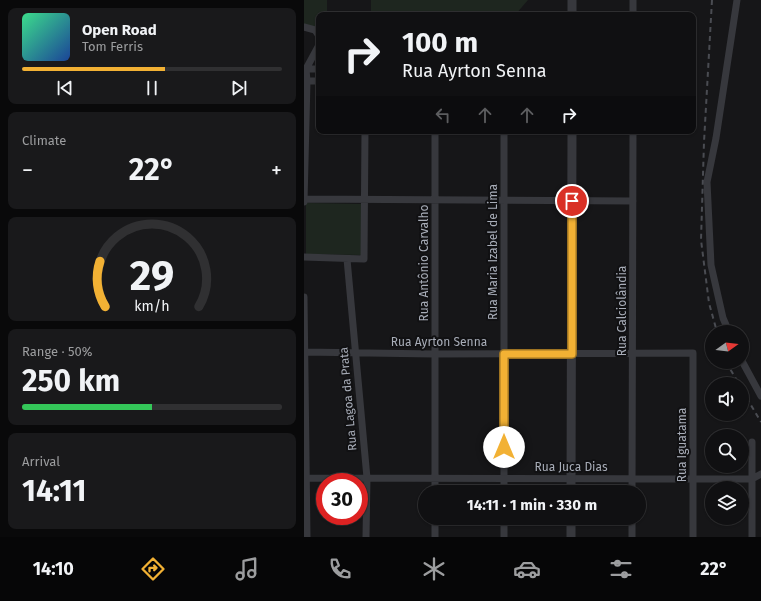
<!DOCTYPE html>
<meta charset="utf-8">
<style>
:root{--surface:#101012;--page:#19191b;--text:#f1f3f6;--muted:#9c9d9f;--line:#303032;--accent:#f2b134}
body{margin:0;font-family:"Fira Sans",sans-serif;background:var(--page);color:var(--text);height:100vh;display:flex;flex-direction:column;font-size:15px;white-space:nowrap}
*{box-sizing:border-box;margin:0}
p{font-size:13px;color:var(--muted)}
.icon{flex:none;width:22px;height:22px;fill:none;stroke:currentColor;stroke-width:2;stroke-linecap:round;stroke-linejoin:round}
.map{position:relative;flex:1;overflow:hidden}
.details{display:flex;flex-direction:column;gap:8px;padding:8px;background:#09090a;width:304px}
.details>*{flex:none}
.top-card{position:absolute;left:12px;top:12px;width:380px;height:122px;border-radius:8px;box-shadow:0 1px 3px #0004,0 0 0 1px var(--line);background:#101012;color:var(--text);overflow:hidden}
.needle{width:26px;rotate:75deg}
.buttons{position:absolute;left:401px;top:325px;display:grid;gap:8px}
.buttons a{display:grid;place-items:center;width:44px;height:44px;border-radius:50%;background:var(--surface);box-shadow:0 1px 3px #0004,0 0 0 1px var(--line);font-size:20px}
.speed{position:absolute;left:12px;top:473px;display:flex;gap:8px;font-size:20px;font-weight:700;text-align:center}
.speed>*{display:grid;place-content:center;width:52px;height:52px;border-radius:50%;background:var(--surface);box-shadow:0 1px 3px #0004,0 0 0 1px var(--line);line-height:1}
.speed .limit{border:6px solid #d22;background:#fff;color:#111}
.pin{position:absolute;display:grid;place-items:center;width:34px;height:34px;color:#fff;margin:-17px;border:2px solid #fff;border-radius:50%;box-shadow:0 1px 4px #0007}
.me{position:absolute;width:44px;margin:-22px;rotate:0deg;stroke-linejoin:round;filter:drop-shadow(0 0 3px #0008)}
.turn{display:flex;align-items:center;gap:14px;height:84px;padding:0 20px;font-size:18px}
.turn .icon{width:52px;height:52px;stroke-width:2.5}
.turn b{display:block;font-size:28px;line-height:34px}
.lanes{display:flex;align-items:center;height:38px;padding:0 20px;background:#0003;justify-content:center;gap:20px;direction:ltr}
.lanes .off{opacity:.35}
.big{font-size:30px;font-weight:700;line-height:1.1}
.details .card{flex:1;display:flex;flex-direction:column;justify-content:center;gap:6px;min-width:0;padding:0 14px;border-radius:8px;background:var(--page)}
.details .dial{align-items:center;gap:0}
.dial svg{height:104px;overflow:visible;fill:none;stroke:var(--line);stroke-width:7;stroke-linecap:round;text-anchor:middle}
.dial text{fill:var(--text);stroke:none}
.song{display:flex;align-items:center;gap:12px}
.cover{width:48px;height:48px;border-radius:6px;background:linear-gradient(135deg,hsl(150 70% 55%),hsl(220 70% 35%))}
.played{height:4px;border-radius:2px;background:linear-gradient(90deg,var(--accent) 55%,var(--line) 55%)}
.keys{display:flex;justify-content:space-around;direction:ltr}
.heat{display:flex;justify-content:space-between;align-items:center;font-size:22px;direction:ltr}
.charge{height:6px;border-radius:3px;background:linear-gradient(90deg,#34c759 50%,var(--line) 0)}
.trip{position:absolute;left:114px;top:485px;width:228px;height:40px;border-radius:20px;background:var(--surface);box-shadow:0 1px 3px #0004,0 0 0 1px var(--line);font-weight:700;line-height:40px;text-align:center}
.dock{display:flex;height:64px;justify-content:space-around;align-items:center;background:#060607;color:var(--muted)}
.dock .icon{width:28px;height:28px}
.dock .active{color:var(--accent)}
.dock b{font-size:18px;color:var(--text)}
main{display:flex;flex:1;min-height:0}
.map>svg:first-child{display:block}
</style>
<main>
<section class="details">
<div class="card">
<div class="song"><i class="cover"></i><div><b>Open Road</b><p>Tom Ferris</p></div></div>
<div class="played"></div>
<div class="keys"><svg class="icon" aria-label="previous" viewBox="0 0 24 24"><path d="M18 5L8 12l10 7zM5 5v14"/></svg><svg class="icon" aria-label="pause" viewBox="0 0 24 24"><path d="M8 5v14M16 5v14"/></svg><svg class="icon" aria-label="next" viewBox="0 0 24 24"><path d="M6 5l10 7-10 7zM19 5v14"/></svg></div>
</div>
<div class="card"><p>Climate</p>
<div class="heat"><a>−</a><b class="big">22°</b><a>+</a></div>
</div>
<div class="card dial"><svg viewBox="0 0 100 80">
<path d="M14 69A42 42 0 1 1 86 69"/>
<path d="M14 69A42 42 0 0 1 10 34" stroke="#f2b134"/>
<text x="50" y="56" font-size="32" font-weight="700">29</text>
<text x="50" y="72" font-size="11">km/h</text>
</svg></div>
<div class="card"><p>Range · 50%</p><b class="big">250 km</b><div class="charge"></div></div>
<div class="card"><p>Arrival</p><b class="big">14:11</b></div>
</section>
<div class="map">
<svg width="457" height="537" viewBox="0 0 457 537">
<rect width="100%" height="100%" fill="#161618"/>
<path fill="#1e261f" d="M0 0H23V15H15V29L0 26Z
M67 0H224L211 15H67Z
M2 203 57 204V255L2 254Z"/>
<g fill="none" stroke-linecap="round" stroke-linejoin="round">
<path stroke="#37383d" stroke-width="7" d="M329 15V0
M0 27 11 30 15 36
M2 69H15
M3 81H15
M200 131V492
M0 199 329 201
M0 202 3 81 2 69 15 45
M0 257 60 259 61 131
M43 259 63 478 62 537
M0 297 3 537
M425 332 419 318 407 265 403 182 412 138 433 0
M0 352 130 354 389 353V537
M438 361 457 396
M448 442V537
M0 478 448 479 457 474
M131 492V131
M328 492 329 131
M131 518V537
M200 518V537
M328 537V518"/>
<path stroke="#37383d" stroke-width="9" d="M268 15V0
M267 492 268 131
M267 537V518"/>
<path stroke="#4a4c52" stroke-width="2" stroke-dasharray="5 4" stroke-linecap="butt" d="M408 0 400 142 397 240 405 303 413 332
M422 362 435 384
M438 390 457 422"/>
</g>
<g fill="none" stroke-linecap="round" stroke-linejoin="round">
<defs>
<path id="route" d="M200 447V354H268V201"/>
</defs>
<use href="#route" stroke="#9d7322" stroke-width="10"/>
<use href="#route" stroke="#f2b134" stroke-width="7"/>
</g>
<g text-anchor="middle" stroke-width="4" stroke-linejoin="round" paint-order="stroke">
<g font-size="12" fill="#a8adb8" stroke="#111113">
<text transform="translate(189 252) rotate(-90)" y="4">Rua Maria Izabel de Lima</text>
<text transform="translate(120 263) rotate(-90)" y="4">Rua Antônio Carvalho</text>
<text transform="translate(318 311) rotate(-90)" y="4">Rua Calciolândia</text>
<text x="135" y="346">Rua Ayrton Senna</text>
<text transform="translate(44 399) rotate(-95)" y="4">Rua Lagoa da Prata</text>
<text transform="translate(378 445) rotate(-90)" y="4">Rua Iguatama</text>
<text x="267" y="471">Rua Juca Dias</text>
</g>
</g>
</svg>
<div class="buttons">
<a><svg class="needle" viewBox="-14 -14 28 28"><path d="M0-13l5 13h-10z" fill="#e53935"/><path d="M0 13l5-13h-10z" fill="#9c9d9f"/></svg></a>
<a><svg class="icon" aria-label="sound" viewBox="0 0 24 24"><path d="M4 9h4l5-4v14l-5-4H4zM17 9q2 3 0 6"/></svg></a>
<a><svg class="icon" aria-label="search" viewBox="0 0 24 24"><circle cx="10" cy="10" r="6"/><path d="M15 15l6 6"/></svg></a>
<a><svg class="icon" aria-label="layers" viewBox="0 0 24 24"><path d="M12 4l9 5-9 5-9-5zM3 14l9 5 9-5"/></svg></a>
</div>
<div class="speed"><div class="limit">30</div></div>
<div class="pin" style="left:268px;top:201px;background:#d93025"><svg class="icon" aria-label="arrive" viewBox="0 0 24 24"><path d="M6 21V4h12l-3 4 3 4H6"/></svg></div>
<svg class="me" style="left:200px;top:447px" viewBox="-20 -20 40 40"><circle r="19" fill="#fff"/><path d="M0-13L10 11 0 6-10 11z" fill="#f2b134"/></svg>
<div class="trip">14:11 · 1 min · 330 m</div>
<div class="top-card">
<div class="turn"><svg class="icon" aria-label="right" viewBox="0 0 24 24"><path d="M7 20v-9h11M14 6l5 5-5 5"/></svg><div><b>100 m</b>Rua Ayrton Senna</div></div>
<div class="lanes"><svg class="icon off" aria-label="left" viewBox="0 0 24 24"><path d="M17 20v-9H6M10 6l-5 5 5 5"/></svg><svg class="icon off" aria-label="ahead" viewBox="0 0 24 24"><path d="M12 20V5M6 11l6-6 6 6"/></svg><svg class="icon off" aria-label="ahead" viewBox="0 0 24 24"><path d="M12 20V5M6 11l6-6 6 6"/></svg><svg class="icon" aria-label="right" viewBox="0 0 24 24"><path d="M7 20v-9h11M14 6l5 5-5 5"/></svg></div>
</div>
</div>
</main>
<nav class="dock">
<b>14:10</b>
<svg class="icon active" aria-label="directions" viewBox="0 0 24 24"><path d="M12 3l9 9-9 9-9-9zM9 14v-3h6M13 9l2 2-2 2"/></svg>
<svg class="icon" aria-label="music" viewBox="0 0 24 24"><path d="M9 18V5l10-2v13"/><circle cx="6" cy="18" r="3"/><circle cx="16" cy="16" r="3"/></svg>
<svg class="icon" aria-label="phone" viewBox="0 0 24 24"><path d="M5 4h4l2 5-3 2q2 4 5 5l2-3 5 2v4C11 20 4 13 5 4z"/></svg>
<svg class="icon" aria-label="climate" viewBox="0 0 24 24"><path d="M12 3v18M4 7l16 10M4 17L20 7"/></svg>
<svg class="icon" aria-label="car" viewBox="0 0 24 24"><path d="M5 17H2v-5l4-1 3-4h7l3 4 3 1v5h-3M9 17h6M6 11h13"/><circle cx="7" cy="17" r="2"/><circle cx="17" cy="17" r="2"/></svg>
<svg class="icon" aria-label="filters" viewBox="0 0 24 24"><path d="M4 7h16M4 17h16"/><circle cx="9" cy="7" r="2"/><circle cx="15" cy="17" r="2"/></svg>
<b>22°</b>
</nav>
